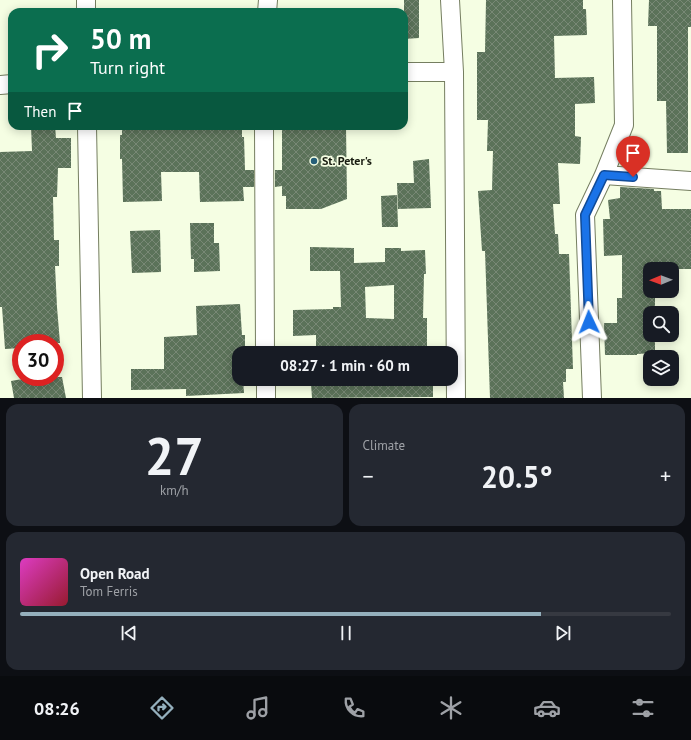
<!DOCTYPE html>
<meta charset="utf-8">
<style>
:root{--surface:#171b24;--page:#242831;--text:#f1f3f6;--muted:#9ea1a6;--line:#363941;--accent:#95b0bd}
body{margin:0;font-family:"PT Sans",sans-serif;background:var(--page);color:var(--text);height:100vh;display:flex;flex-direction:column;font-size:15px;white-space:nowrap}
*{box-sizing:border-box;margin:0}
p{font-size:13px;color:var(--muted)}
.icon{flex:none;width:22px;height:22px;fill:none;stroke:currentColor;stroke-width:2;stroke-linecap:round;stroke-linejoin:round}
.map{position:relative;height:398px;overflow:hidden}
.panel{display:flex;flex-direction:column;gap:6px;padding:6px;background:#0d0f14;flex:1}
.panel>*{flex:none}
.top-card{position:absolute;left:8px;top:8px;width:400px;height:122px;border-radius:12px;box-shadow:0 2px 10px #0003;background:#0b6e4f;color:#fff;overflow:hidden}
.needle{width:26px;rotate:269deg}
.fabs{position:absolute;left:643px;top:262px;display:grid;gap:8px}
.fabs a{display:grid;place-items:center;width:36px;height:36px;border-radius:8px;background:var(--surface);box-shadow:0 2px 10px #0003;font-size:20px}
.speed{position:absolute;left:12px;top:334px;display:flex;gap:8px;font-size:20px;font-weight:700;text-align:center}
.speed>*{display:grid;place-content:center;width:52px;height:52px;border-radius:50%;background:var(--surface);box-shadow:0 2px 10px #0003;line-height:1}
.speed .limit{border:6px solid #d22;background:#fff;color:#111}
.pin{position:absolute;display:grid;place-items:center;width:34px;height:34px;color:#fff;margin:-41px -17px;border-radius:50% 50% 50% 0;rotate:-45deg;box-shadow:0 0 4px #0007}
.pin .icon{rotate:45deg}
.me{position:absolute;width:44px;margin:-22px;rotate:358deg;stroke-linejoin:round;filter:drop-shadow(0 0 3px #0008)}
.turn{display:flex;align-items:center;gap:14px;height:84px;padding:0 16px;font-size:18px}
.turn .icon{width:52px;height:52px;stroke-width:2.5}
.turn b{display:block;font-size:28px;line-height:34px}
.then{display:flex;align-items:center;height:38px;padding:0 16px;background:#0003;gap:8px;font-size:15px}
.big{font-size:30px;font-weight:700;line-height:1.1}
.panel .tile{flex:1;display:flex;flex-direction:column;justify-content:center;gap:6px;min-width:0;padding:0 14px;border-radius:12px;background:var(--page)}
.panel .dial{align-items:center;gap:0}
.dial b{font-size:52px;line-height:1}
.song{display:flex;align-items:center;gap:12px}
.cover{width:48px;height:48px;border-radius:6px;background:linear-gradient(135deg,hsl(310 70% 55%),hsl(350 70% 35%))}
.played{height:4px;border-radius:2px;background:linear-gradient(90deg,var(--accent) 80%,var(--line) 80%)}
.keys{display:flex;justify-content:space-around;direction:ltr}
.heat{display:flex;justify-content:space-between;align-items:center;font-size:22px;direction:ltr}
.panel .tiles{flex:1;display:grid;gap:6px;grid-template-columns:1fr 1fr}
.tile:last-child{grid-column:span 2}
.trip{position:absolute;left:232px;top:346px;width:226px;height:40px;border-radius:12px;background:var(--surface);box-shadow:0 2px 10px #0003;font-weight:700;line-height:40px;text-align:center}
.menu{display:flex;height:64px;justify-content:space-around;align-items:center;background:#090b0e;color:var(--muted)}
.menu .icon{width:28px;height:28px}
.menu .selected{color:var(--accent)}
.menu b{font-size:18px;color:var(--text)}
.map>svg:first-child{display:block}
</style>
<div class="map">
<svg width="691" height="398" viewBox="0 0 691 398">
<defs>
<pattern id="building-cross-hatch" width="8" height="8" patternUnits="userSpaceOnUse"><rect width="8" height="8" fill="#5b7259"/><path d="M0 0l8 8M0 8l8-8" fill="none" stroke="#788875"/></pattern>
</defs>
<rect width="100%" height="100%" fill="#f5fee3"/>
<path fill="url(#building-cross-hatch)" fill-rule="evenodd" d="M404 0H419V38L404 39Z
M486 0H583V9H586L587 35 554 36 555 78 594 77 595 103 575 104V136L581 137 580 164 558 163 560 204H553L555 234H558L559 254H569L573 369H566V382H563L564 398H490L485 251H482L478 191 492 190 493 151H487L488 120H477V52H485Z
M649 0H691V27H688V153H667L666 101H657V26H648Z
M31 126H55L56 138H71V168H58L57 197H53L54 240H59V266H55L57 307 60 343H21V348L5 349 2 307H0V152L32 151Z
M122 126H242V137H244L245 170H254V187H243L244 201 200 202 199 172H161L162 201 123 202 122 159H120V135H122Z
M282 126H346L347 199 321 209H286V196H282V186L275 187V170H282Z
M429 159 431 208 398 209 397 183H414L413 161Z
M620 187 654 189V191H661L662 209H691V269H650V291H655V313H650V335H655V353L637 354V355H605L604 323H617V298H622V255L604 256 603 219H610L608 200 620 198Z
M397 195 398 227H382L381 196Z
M190 223H214V243H219L220 271 194 272V259H191Z
M160 230 161 272 132 273 130 231Z
M310 247 354 248V263L385 262V248H401V251L425 250 426 274H424L423 318H427V353H316V335L293 336V310L333 309V307H341L340 271H310ZM394 285V319L366 318 365 287Z
M240 304 242 335H245V353H239V379H243L244 393 186 396V389L131 390V369H164V337L197 335 196 306Z
M34 377H62L66 398H14L11 381Z
M355 379H386V383H433V397L312 398 311 384 355 383Z"/>
<g fill="none" stroke-linecap="round" stroke-linejoin="round">
<defs>
<path id="street" d="M86 0V12
M450 0 454 72 456 398
M267 12 268 0
M404 72H454
M0 85 12 84
M87 126 92 398
M264 126 265 353
M604 175 691 181
M266 379V398
M592 398 585 215 604 175 624 125 622 0"/>
</defs>
<use href="#street" stroke="#757e60" stroke-width="20"/>
<use href="#street" stroke="#fff" stroke-width="18"/>
</g>
<g fill="none" stroke-linecap="round" stroke-linejoin="round">
<defs>
<path id="route" d="M589 322 585 215 604 175 633 177"/>
</defs>
<use href="#route" stroke="#114b97" stroke-width="10"/>
<use href="#route" stroke="#1a73e8" stroke-width="7"/>
</g>
<circle fill="#255e78" stroke="#f5fee3" stroke-width="1.5" cx="314" cy="161" r="4"/>
<g text-anchor="middle" stroke-width="3.5" stroke-linejoin="round" paint-order="stroke">
<g font-size="12" font-weight="bold" fill="#181c10" stroke="#f5fee3" text-anchor="start">
<text x="322" y="165">St. Peter's</text>
</g>
</g>
</svg>
<div class="fabs">
<a><svg class="needle" viewBox="-14 -14 28 28"><path d="M0-13l5 13h-10z" fill="#e53935"/><path d="M0 13l5-13h-10z" fill="#9ea1a6"/></svg></a>
<a><svg class="icon" aria-label="search" viewBox="0 0 24 24"><circle cx="10" cy="10" r="6"/><path d="M15 15l6 6"/></svg></a>
<a><svg class="icon" aria-label="layers" viewBox="0 0 24 24"><path d="M12 4l9 5-9 5-9-5zM3 14l9 5 9-5"/></svg></a>
</div>
<div class="speed"><div class="limit">30</div></div>
<div class="pin" style="left:633px;top:177px;background:#d93025"><svg class="icon" aria-label="arrive" viewBox="0 0 24 24"><path d="M6 21V4h12l-3 4 3 4H6"/></svg></div>
<svg class="me" style="left:589px;top:322px" viewBox="-20 -20 40 40"><path d="M0-17L14 15 0 8-14 15z" fill="#1a73e8" stroke="#fff" stroke-width="4"/></svg>
<div class="trip">08:27 · 1 min · 60 m</div>
<div class="top-card">
<div class="turn"><svg class="icon" aria-label="right" viewBox="0 0 24 24"><path d="M7 20v-9h11M14 6l5 5-5 5"/></svg><div><b>50 m</b>Turn right</div></div>
<div class="then">Then<svg class="icon" aria-label="arrive" viewBox="0 0 24 24"><path d="M6 21V4h12l-3 4 3 4H6"/></svg></div>
</div>
</div>
<section class="panel">
<div class="tiles">
<div class="tile dial"><b>27</b><p>km/h</p></div>
<div class="tile"><p>Climate</p>
<div class="heat"><a>−</a><b class="big">20.5°</b><a>+</a></div>
</div>
<div class="tile">
<div class="song"><i class="cover"></i><div><b>Open Road</b><p>Tom Ferris</p></div></div>
<div class="played"></div>
<div class="keys"><svg class="icon" aria-label="previous" viewBox="0 0 24 24"><path d="M18 5L8 12l10 7zM5 5v14"/></svg><svg class="icon" aria-label="pause" viewBox="0 0 24 24"><path d="M8 5v14M16 5v14"/></svg><svg class="icon" aria-label="next" viewBox="0 0 24 24"><path d="M6 5l10 7-10 7zM19 5v14"/></svg></div>
</div>
</div>
</section>
<nav class="menu">
<b>08:26</b>
<svg class="icon selected" aria-label="directions" viewBox="0 0 24 24"><path d="M12 3l9 9-9 9-9-9zM9 14v-3h6M13 9l2 2-2 2"/></svg>
<svg class="icon" aria-label="music" viewBox="0 0 24 24"><path d="M9 18V5l10-2v13"/><circle cx="6" cy="18" r="3"/><circle cx="16" cy="16" r="3"/></svg>
<svg class="icon" aria-label="phone" viewBox="0 0 24 24"><path d="M5 4h4l2 5-3 2q2 4 5 5l2-3 5 2v4C11 20 4 13 5 4z"/></svg>
<svg class="icon" aria-label="climate" viewBox="0 0 24 24"><path d="M12 3v18M4 7l16 10M4 17L20 7"/></svg>
<svg class="icon" aria-label="car" viewBox="0 0 24 24"><path d="M5 17H2v-5l4-1 3-4h7l3 4 3 1v5h-3M9 17h6M6 11h13"/><circle cx="7" cy="17" r="2"/><circle cx="17" cy="17" r="2"/></svg>
<svg class="icon" aria-label="filters" viewBox="0 0 24 24"><path d="M4 7h16M4 17h16"/><circle cx="9" cy="7" r="2"/><circle cx="15" cy="17" r="2"/></svg>
</nav>
